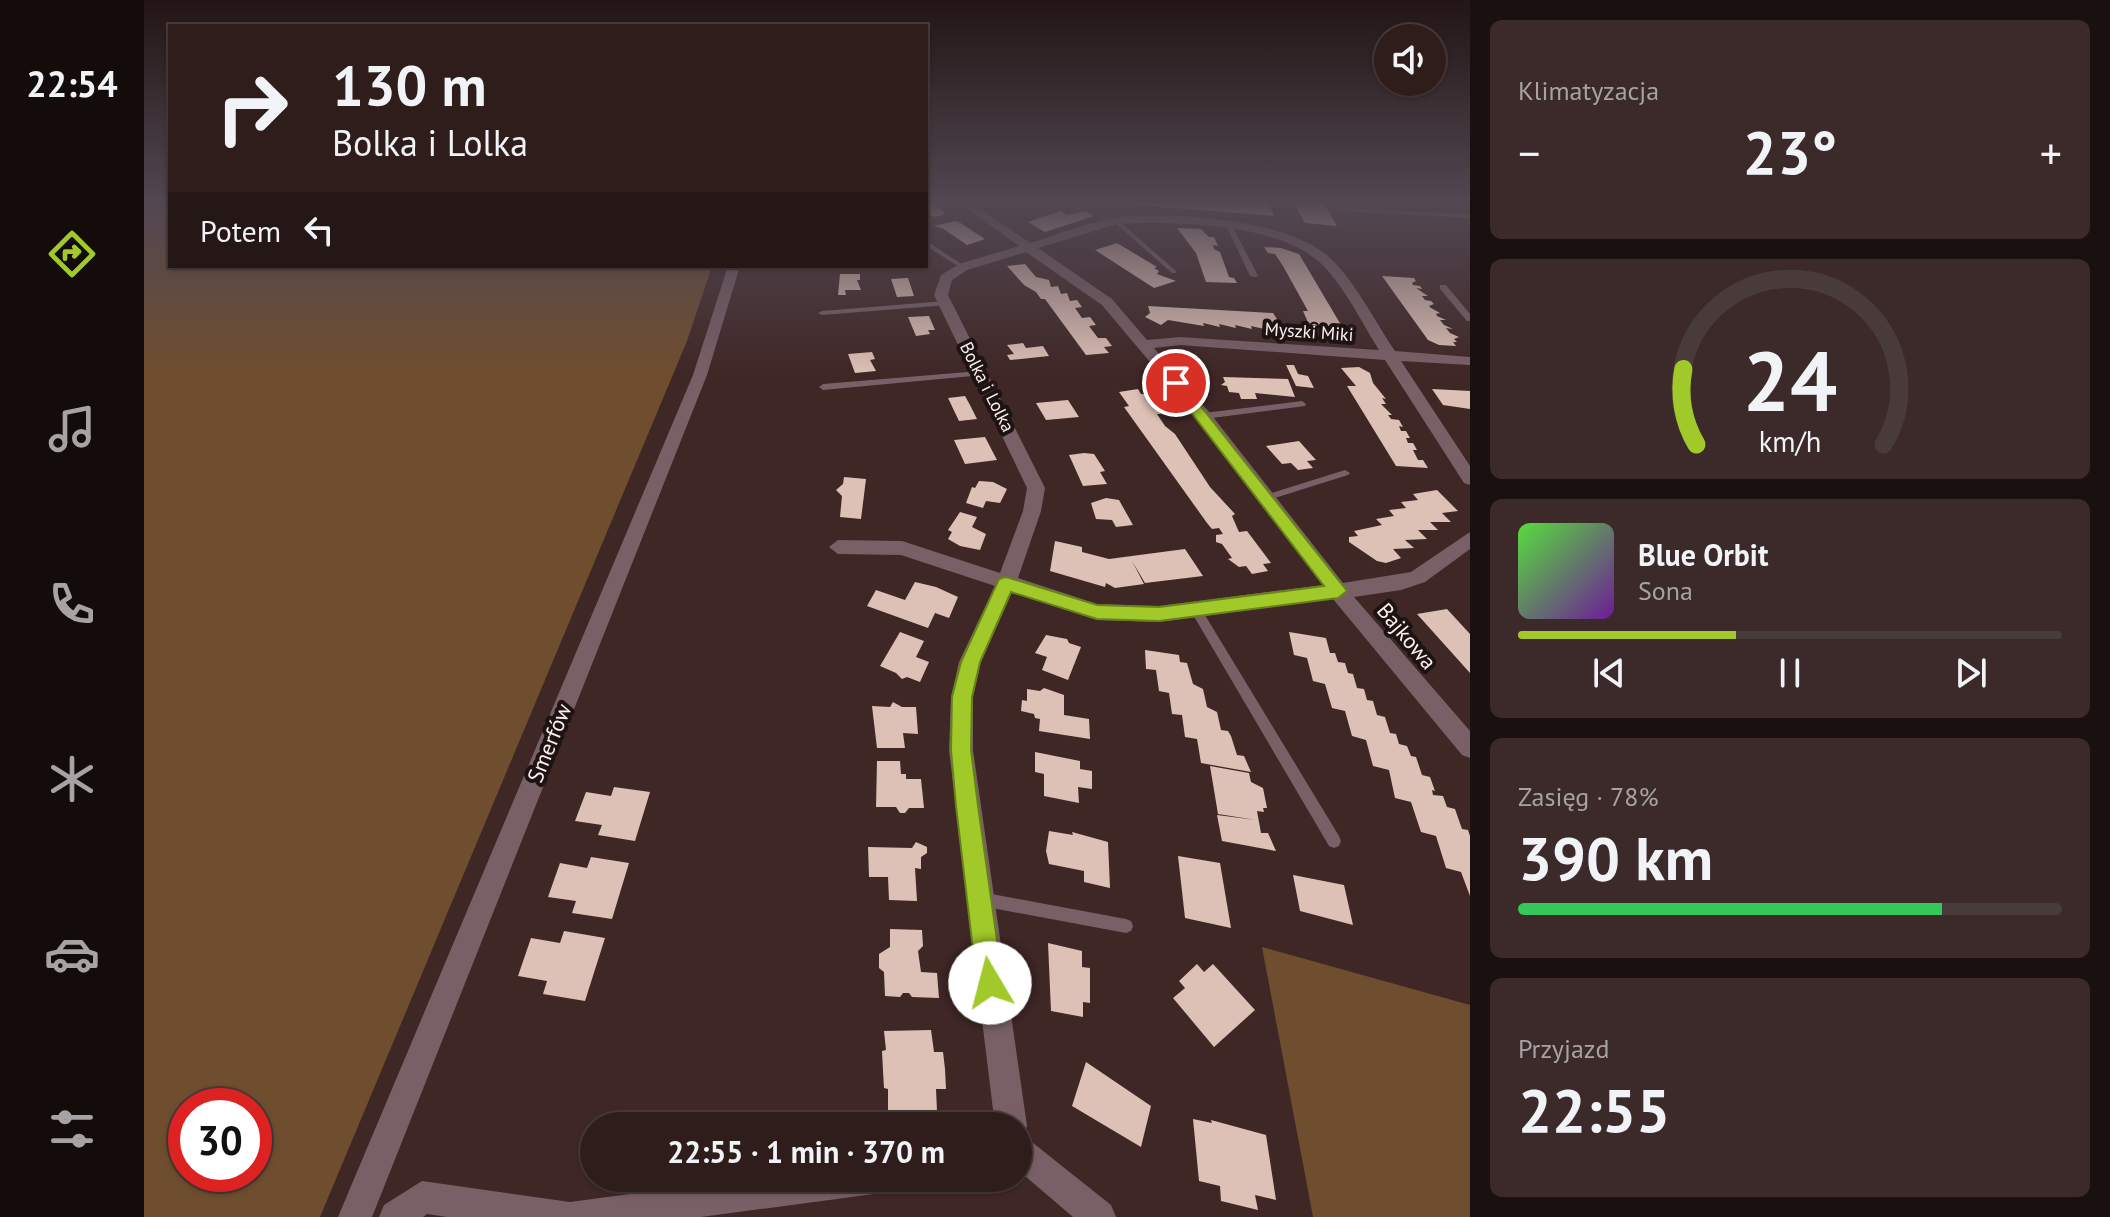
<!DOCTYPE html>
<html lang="pl">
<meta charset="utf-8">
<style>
:root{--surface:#2f1d1c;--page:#3b2a29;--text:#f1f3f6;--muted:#a7a2a3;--line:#4a3b3b;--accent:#a1c929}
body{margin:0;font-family:"PT Sans",sans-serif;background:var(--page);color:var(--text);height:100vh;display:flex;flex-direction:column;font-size:30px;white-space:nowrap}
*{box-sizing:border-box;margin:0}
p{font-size:26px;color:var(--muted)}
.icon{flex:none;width:44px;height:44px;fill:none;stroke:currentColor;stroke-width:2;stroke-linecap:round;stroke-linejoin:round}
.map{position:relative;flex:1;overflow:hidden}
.drawer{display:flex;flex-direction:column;gap:20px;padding:20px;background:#1a100f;width:640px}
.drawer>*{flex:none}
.top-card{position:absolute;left:24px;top:24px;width:760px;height:244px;border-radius:0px;box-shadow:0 2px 6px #0004,0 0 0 2px var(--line);background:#2f1d1c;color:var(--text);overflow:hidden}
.buttons{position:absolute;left:1230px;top:24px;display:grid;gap:16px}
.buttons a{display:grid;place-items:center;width:72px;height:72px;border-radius:50%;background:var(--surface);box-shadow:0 2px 6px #0004,0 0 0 2px var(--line);font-size:40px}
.speed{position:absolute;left:24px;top:1088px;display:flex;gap:16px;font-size:40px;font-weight:700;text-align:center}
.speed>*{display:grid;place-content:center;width:104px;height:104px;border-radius:50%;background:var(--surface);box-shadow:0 2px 6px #0004,0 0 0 2px var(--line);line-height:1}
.speed .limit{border:12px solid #d22;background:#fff;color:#111}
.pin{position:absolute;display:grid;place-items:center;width:68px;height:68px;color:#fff;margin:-34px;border:4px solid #fff;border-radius:50%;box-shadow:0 2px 8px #0007}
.me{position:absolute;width:88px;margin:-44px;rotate:352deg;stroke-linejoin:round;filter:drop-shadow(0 0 6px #0008)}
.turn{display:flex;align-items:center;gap:28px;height:168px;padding:0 32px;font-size:36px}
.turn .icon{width:104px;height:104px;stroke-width:2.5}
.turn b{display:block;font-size:56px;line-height:68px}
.then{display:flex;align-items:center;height:76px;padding:0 32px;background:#0003;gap:16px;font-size:30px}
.big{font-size:60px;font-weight:700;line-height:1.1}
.drawer .tile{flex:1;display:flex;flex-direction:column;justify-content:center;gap:12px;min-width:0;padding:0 28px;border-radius:12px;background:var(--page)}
.drawer .dial{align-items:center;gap:0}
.dial svg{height:208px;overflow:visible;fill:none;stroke:var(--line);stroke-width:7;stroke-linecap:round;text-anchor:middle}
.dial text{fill:var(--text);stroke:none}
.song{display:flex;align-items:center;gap:24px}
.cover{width:96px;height:96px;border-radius:12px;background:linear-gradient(135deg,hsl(110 70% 55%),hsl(280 70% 35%))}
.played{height:8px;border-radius:4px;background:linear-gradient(90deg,var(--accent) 40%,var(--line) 40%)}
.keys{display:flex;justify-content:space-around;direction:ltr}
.heat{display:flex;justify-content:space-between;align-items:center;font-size:44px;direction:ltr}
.charge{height:12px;border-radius:6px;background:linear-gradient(90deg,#34c759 78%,var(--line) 0)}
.trip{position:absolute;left:436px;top:1112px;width:452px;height:80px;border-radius:40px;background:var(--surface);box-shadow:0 2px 6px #0004,0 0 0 2px var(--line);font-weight:700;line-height:80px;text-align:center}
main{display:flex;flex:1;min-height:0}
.tab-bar{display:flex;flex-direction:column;width:144px;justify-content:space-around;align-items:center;background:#130c0b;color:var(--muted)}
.tab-bar .icon{width:56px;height:56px}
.tab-bar .selected{color:var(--accent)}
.tab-bar b{font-size:36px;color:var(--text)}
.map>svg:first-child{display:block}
</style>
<main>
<nav class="tab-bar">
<b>22:54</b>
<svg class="icon selected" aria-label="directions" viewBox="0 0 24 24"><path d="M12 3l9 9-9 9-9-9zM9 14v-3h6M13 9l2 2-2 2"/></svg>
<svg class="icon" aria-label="music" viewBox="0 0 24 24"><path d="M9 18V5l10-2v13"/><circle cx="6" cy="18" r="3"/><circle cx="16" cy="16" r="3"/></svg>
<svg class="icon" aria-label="phone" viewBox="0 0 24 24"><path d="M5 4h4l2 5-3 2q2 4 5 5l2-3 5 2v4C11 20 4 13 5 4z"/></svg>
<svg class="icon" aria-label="climate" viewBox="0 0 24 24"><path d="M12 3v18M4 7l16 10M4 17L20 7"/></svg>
<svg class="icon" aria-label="car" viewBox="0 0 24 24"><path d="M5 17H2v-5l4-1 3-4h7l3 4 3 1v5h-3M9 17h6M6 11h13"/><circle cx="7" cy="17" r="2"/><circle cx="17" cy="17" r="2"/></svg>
<svg class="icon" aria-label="filters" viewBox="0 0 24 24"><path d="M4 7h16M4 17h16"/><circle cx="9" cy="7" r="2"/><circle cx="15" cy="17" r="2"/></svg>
</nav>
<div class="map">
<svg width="1326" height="1217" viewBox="0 0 1326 1217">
<rect width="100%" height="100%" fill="#3f2726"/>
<path fill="#6f4e2f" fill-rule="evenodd" d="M0 203H26V266H568L543 341 176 1217H0ZM42 1106H110V1174H42Z
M1118 947 1326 1005V1217H1169Z"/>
<path fill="#dec1b6" d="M994 203H1125L1130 216 994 205Z
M1150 203H1180L1193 226 1161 223Z
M788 204 799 211 801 214 791 217 782 213V206Z
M917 211 923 215 942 211 950 216 901 232 884 222Z
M811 221 815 222 841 239 823 245 798 228 790 226Z
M1033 228 1057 229 1065 237H1070L1074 246 1069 245 1070 249 1076 252 1085 277 1090 278 1093 283 1062 282 1052 253Z
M973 243 1013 267 1010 268 1015 271 1013 274 1032 281 1010 288 951 250Z
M1120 247 1137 248 1155 254 1200 330H1197L1201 338 1170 336 1159 311H1164L1139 266 1131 254 1124 253Z
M881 264 892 277 905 280 907 287 914 286 917 294 923 293 926 301 933 300 938 307 931 308 938 318 946 317 952 325 945 326 954 338H962L968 346 960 347 965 353 942 355 901 299H897L892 292 880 285 863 266Z
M696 274H716V280H713L717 290H701L702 295H694Z
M1238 276 1270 278 1272 281 1268 283 1269 285 1276 286 1278 289 1272 288 1284 296H1278L1281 300 1287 301 1290 304 1285 306 1287 308 1296 313 1292 314 1293 316 1302 320H1296L1300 325 1309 329 1302 328 1306 333 1315 337 1310 339 1313 342H1309L1312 346 1295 345 1284 340Z
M764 278 770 296 753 297 747 279Z
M1004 306 1129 313 1141 331 1129 327H1123L1125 330 1107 326 1108 329 1091 325 1092 328 1075 324 1076 327 1059 323 1060 326 1024 320 1017 325 1001 317 1006 313Z
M785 316 791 330H784L786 334 772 336 764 317Z
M879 343 882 348 899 346 905 356 866 360 863 355 870 354 863 345Z
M728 352 731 359 726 360 732 371 711 373 704 354Z
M1142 365H1150L1154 374 1164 376 1170 388 1152 386Z
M1215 367 1226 373 1229 383 1242 399 1238 398 1242 404H1237L1248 415H1244L1247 419 1255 420 1259 427 1255 426 1257 431H1262L1266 438H1262L1264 443H1269L1273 450H1269L1274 460H1279L1284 468 1252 466 1203 386H1212L1197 368Z
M1079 377 1144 379 1151 397 1111 393 1113 399H1097L1095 393 1085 392 1083 386 1077 385 1081 382Z
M994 389 997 394H1002L1017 414H1013L1021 426 1031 434 1066 487 1091 514 1088 516 1095 532 1103 531 1127 563 1119 564 1124 571 1108 574 1102 566 1095 567 1084 559 1088 558 1078 544 1072 542V535L1079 534 1075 528 1068 529 1063 523 980 407 985 406 975 392Z
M1288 389 1326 391V409L1299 405Z
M821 396 826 405 833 419 815 421 804 398Z
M924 400 935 417 902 420 892 403Z
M841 437 853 460 821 464 810 440Z
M1155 441 1172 460 1163 461 1169 468 1154 470 1147 463 1138 464 1122 446Z
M940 453 950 454 961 471 956 472 963 484 939 486 925 455Z
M700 477 722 479 717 519 696 517 698 496 692 490 699 484Z
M835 481 849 482 863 489 856 503 842 501 839 508 822 503 828 487 831 488Z
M1293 490 1314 511 1298 513 1307 522H1286L1294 530H1274L1283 539 1261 540 1270 548 1249 549 1257 558 1242 563 1233 561 1205 542V537L1214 536 1210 531 1238 525 1232 519 1250 516 1245 510 1262 508 1257 502 1274 500 1269 494Z
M962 498 975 500 989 525 972 527 968 520 952 519 947 503Z
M816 512 833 517 828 527 842 534 836 550 816 546 804 539 808 532 804 530Z
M911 541 938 547V552L965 559 1041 549 1059 576 1001 583 988 561 1000 584 971 588 962 583 961 587 906 571Z
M771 582 792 587 814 597 805 618 791 613 784 628 723 606 732 590 761 600Z
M1303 609 1326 634V673L1273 614Z
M756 632 780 641 772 657 785 662 776 682 763 677 758 679 752 673 736 666Z
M1145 632 1182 638 1186 653H1191L1194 662 1201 663 1204 673 1209 674 1213 688 1220 689 1223 700 1229 701 1233 715 1241 717 1246 733 1252 734 1255 744 1263 746 1267 756 1272 757 1278 775 1286 777 1291 791 1288 790 1289 795 1299 796 1303 807 1311 809 1318 829 1324 830 1326 836V896L1317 872 1302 868 1292 836 1277 832 1267 802 1251 798 1245 770 1229 766 1222 740 1208 736 1201 711 1188 708 1181 684 1169 681 1163 658 1150 655Z
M902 635 923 639 925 643 937 647 924 680 898 670 903 657 891 653Z
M1001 650 1035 655 1036 662 1043 663 1049 684 1059 689 1063 707 1073 712 1077 730 1084 731 1087 736 1093 755 1100 756 1107 772 1057 763 1053 739 1041 737 1038 715 1028 714 1025 693 1015 691 1012 670 1002 669Z
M900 688 920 695V715L945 719 946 739 895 731 896 719 891 718 890 714 877 711 878 700 883 701V689L896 691Z
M749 702 758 707H772L774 734 759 733 761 748H733L728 706 746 707Z
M891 752 936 761V769L948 771V789L934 787 935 803 900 796V774L891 772Z
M733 761H756L757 774H762V779H777L780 808H765L761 813H756L752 807H732Z
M1066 766 1105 773 1107 782 1119 788 1123 808H1119L1120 812 1113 811 1117 833H1124L1132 851 1078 841 1073 815 1112 820 1074 814Z
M470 787 506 792 491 841 454 835 458 825 431 821 442 792 467 796Z
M905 831 929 835 928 832 964 842 966 888 940 882V871L905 864 902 851Z
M772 842 783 847V853L777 857V869L771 868 773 901 745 900 744 877H725L724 847 768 848Z
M1034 856 1076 863 1087 928 1041 918Z
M447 857 485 863 468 919 428 913 432 901 404 897 416 863 443 868Z
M1149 875 1200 885 1209 925 1156 911Z
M746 929 778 930 779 946 774 951 777 972 793 973 795 998 768 997 765 993H759L756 997 741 996 740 972 735 968V954L746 947Z
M420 931 461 938 441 1001 399 994 403 981 374 976 387 938 416 943Z
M904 943 938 951V967L946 968V1003L939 1002V1017L907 1011Z
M1053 964 1060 972 1069 964 1111 1010 1070 1047 1029 998 1041 988 1035 981Z
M787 1030 790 1052H799L801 1069 802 1089H792L793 1112 744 1110V1089L740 1088 739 1071 738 1051 742 1050 740 1031Z
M942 1062 1007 1106 997 1147 928 1106Z
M1049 1119 1068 1123 1067 1120 1122 1135 1132 1200 1111 1195 1114 1210 1077 1201 1076 1186 1055 1181Z"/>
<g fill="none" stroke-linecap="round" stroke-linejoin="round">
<path fill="#796066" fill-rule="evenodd" d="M1196 208 1326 214V218L1194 211V209Z
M970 220H974L1032 271V273H1028L970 222Z
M1083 224 1088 225 1114 276 1112 277 1106 276 1082 225Z
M782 241 784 242 822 267 817 268 782 246Z
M1296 285H1302L1326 314V321H1323L1296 289Z
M801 301H804V305L678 315 674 313 678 311Z
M836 371 840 373 839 375 679 390 675 387 679 384Z
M1158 401 1162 404 1161 406 1060 419 1056 416 1060 413Z
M1201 470 1206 473 1204 475 1124 500 1119 497 1121 495Z
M1052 606 1056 607 1195 836 1197 841 1195 846 1190 848 1185 846 1048 613 1046 610 1048 607Z
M837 892 982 919 987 921 989 926 987 931 982 933 837 906 832 904 830 899 832 894Z"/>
<path fill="#796066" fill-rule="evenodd" d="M815 203H828L886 243C914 235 945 221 975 217 1030 211 1133 219 1179 252 1207 273 1231 322 1251 351L1326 357V365L1257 361 1326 466V485L1320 483 1241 360 1036 345 1010 348 1066 413 1199 583 1267 572 1326 532V549L1281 582 1257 590 1210 597 1326 731V758L1318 755 1189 599 1015 622 953 620 868 592 837 662 829 697V750L883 1126 879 1135 967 1205 972 1217H929L874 1170V1126H851L805 750 807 697 815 662 851 586 757 555 694 554 685 547 694 540 758 541 856 573 879 511 883 488 790 295 797 275 815 264 875 246ZM973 224C1032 221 1145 222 1185 272 1205 295 1219 325 1235 350L1036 337 1003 340 968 299 894 248ZM882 252 958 305 1054 419 1179 585 1015 606 953 604 874 578 897 511 901 488 804 295 808 280 823 270Z
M584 266H596L563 375 228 1217H194L549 375Z
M605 1178H746L741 1189 730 1194 557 1217H303L283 1214 279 1217H235L240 1205 278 1181 426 1202Z"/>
</g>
<linearGradient id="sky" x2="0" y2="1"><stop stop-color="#231515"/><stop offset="0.54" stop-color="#524752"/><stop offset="1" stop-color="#524752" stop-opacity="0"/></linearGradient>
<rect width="1326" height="374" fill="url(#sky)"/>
<path fill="#a1c929" stroke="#69831b" stroke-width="2" d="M1032 379 1036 380 1203 591 1194 598 1015 621 953 619 867 592 836 662 828 697 827 750 834 806 859 983 855 992 846 996 837 992 833 983 812 806 807 750 808 697 817 662 855 579 862 577 953 605 1015 607 1180 586 1027 386 1025 383Z"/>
<g text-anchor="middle" stroke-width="8" stroke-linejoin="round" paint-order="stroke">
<g font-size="18" fill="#fdf0ef" stroke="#1e1313">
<text transform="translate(1165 332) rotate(4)" y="6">Myszki Miki</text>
<text transform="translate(843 387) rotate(63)" y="6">Bolka i Lolka</text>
</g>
<g font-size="22" fill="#fdf0ef" stroke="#1e1313">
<text transform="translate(1263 636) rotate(50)" y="8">Bajkowa</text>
<text transform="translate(405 743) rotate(-68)" y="8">Smerfów</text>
</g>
</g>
</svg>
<div class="buttons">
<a><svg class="icon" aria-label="sound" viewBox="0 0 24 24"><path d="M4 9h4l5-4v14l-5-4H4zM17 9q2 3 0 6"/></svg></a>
</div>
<div class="speed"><div class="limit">30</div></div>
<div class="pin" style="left:1032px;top:383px;background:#d93025"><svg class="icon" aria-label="arrive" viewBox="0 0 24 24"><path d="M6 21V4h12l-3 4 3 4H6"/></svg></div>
<svg class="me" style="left:846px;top:983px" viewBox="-20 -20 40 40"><circle r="19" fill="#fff"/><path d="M0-13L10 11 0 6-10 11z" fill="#a1c929"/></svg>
<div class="trip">22:55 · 1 min · 370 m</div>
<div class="top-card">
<div class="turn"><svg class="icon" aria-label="right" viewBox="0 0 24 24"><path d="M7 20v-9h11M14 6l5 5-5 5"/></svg><div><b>130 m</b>Bolka i Lolka</div></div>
<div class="then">Potem<svg class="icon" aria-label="left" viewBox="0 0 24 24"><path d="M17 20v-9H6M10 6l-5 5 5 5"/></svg></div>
</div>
</div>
<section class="drawer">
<div class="tile"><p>Klimatyzacja</p>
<div class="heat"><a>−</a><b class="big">23°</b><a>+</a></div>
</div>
<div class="tile dial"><svg viewBox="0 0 100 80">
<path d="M14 69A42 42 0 1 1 86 69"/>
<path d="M14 69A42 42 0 0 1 9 40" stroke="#a1c929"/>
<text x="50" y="56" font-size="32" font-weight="700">24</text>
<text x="50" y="72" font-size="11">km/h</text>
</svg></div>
<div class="tile">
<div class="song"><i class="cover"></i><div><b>Blue Orbit</b><p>Sona</p></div></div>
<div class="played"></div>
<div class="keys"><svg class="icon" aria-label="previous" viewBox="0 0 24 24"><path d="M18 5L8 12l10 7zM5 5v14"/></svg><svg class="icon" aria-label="pause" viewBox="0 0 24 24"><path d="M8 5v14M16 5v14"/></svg><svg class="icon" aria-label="next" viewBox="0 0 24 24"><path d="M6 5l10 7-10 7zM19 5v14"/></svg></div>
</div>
<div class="tile"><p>Zasięg · 78%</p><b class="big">390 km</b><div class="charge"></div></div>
<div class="tile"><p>Przyjazd</p><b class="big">22:55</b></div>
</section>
</main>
